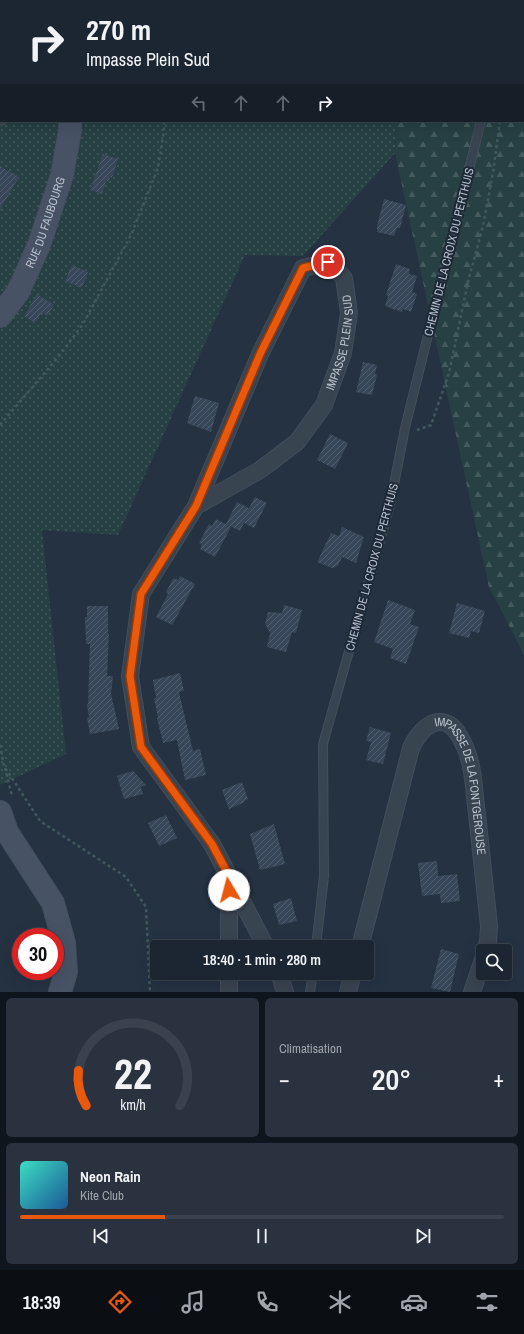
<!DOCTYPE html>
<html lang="fr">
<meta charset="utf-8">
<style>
:root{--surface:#1c2632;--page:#29323e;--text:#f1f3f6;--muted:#a0a5ac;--line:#3a434d;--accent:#ea580c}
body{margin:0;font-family:"Archivo Narrow",sans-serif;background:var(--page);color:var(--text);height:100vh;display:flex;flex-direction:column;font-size:15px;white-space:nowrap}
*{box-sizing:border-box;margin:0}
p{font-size:13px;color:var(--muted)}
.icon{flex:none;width:22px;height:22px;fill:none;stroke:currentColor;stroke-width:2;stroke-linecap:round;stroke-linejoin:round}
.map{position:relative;height:992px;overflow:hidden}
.sheet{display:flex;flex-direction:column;gap:6px;padding:6px;background:#0f151c;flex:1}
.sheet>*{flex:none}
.banner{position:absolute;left:0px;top:0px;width:524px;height:122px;box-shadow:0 4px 16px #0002,0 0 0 1px var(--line);background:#1c2632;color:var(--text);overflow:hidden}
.buttons{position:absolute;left:476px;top:944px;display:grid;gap:8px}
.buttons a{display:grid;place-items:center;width:36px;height:36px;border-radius:4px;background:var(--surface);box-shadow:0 4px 16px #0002,0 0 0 1px var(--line);font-size:20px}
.speed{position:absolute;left:12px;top:928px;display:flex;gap:8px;font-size:20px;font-weight:700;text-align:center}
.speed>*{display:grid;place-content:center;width:52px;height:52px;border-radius:50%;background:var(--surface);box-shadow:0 4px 16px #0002,0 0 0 1px var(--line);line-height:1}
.speed .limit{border:6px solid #d22;background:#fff;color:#111}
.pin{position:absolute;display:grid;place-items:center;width:34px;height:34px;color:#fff;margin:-17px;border:2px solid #fff;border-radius:50%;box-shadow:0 1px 4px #0007}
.me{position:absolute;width:44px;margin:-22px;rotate:352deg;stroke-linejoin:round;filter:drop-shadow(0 0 3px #0008)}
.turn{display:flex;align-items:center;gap:14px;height:84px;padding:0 20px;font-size:18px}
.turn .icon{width:52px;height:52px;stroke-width:2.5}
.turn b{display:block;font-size:28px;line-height:34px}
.lanes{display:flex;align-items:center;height:38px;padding:0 20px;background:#0003;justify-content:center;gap:20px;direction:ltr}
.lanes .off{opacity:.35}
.big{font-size:30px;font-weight:600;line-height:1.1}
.sheet .widget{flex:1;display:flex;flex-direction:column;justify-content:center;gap:6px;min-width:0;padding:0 14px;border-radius:6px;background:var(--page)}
.sheet .dial{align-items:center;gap:0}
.dial svg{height:104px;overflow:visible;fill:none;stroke:var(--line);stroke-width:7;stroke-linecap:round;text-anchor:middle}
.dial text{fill:var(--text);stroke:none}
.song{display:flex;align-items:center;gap:12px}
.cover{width:48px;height:48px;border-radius:6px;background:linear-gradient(135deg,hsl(170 70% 55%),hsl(210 70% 35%))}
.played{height:4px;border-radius:2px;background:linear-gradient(90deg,var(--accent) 30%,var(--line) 30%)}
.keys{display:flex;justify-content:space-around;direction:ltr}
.heat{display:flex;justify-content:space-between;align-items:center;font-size:22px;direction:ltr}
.sheet .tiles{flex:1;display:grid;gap:6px;grid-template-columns:1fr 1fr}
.widget:last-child{grid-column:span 2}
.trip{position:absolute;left:150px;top:940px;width:224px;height:40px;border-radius:4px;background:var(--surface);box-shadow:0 4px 16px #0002,0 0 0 1px var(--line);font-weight:600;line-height:40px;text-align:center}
.tabs{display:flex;height:64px;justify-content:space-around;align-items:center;background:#0b0f14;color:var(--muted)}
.tabs .icon{width:28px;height:28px}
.tabs .active{color:var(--accent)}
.tabs b{font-size:18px;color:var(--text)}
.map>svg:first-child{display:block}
</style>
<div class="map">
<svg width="524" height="992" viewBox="0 0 524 992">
<defs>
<pattern id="grass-dots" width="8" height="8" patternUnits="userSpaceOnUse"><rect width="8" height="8" fill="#274043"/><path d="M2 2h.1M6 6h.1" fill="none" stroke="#445a5d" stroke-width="1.8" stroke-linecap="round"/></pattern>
<pattern id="forest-firs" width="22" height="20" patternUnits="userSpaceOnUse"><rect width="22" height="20" fill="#274043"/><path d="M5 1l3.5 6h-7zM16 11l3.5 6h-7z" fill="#445a5d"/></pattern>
<pattern id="building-hatch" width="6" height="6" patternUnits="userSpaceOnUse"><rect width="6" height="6" fill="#374658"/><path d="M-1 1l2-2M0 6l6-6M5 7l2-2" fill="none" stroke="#525f6f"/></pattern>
</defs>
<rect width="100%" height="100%" fill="#253242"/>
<path fill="url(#grass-dots)" d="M0 0H402V1H1V121H396L395 153 303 256 245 255 118 535 42 530 66 754 0 785Z"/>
<path fill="url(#forest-firs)" d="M402 0H524V655L489 587 395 153 396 121H523V1H402Z"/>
<path fill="url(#building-hatch)" d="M103 154 118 159 112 178 110 177 109 182 106 181 102 194 90 190Z
M0 166 19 177 0 210Z
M384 199 406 205 400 228H397L394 236 377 232V226Z
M396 264 410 269 409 274 417 276 412 292 417 294 411 312 403 309 402 312 385 306 388 296 386 295Z
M72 265 88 272 82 288 65 281Z
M37 294 54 305 47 316 42 312 35 323 24 316Z
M363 362 377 365 375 374 377 375 372 395 356 392Z
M195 396 219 403 211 432 187 423Z
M330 434 348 443 335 469 317 460Z
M255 497 267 503 254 528 244 523 240 531 226 524 237 502 249 508Z
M216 519 231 527 215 557 200 549 202 544 199 543 209 524 212 526Z
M342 527 364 537 356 563 342 557 338 566 332 568 317 562 331 533 339 536Z
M180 576 195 584 172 625 156 617 168 594 166 592 173 578 178 580Z
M388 600 415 610 410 624 419 627 406 664 390 658 393 649 374 642Z
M457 603 485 611 479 633 471 631 469 638 449 633Z
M284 605 302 610 296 633 292 632 286 652 267 647 270 633 265 624 268 612 282 613Z
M87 606H108V633H109L107 676H113L111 694 119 729 90 734 87 718 89 717 87 705 88 704 90 644H86L85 617H87Z
M180 673 184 691 179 692 193 751 200 749 206 775 185 780 177 740 163 743 157 718H158L154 698H156L153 680Z
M370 727 391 733 383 764 366 760 371 742 366 741Z
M133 771 146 785 141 787 143 794 124 799 117 776Z
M242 782 248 799 244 801 245 802 229 809 222 790Z
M166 815 177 838 159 846 148 823Z
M274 824 285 864 260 870 250 834Z
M437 861 438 876 457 874 460 901 441 903 440 894 422 896 418 863Z
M291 898 297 921 279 925 273 904Z
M441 949 459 954 450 992 431 988Z"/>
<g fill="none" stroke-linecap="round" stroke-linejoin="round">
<defs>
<path id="lane" d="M486 1 487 0
M316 947 324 876 323 744 390 505 405 428 481 121
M310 992 313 973"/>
<g id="street">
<path d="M0 117 1 116"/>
<path id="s1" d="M196 506 260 470 297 442 324 405 343 353 349 313 344 278 328 262 303 268 261 352 196 506 141 594 130 676 141 747 212 844 266 947"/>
<path d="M229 947V879"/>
<path id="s2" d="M360 947 411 748C416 737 426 723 439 722 453 721 460 736 465 747 474 767 474 793 477 814 481 851 485 889 489 926L488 942 485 951"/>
<path d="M279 973 285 992"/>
<path d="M229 992V973"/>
<path d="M348 992 353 973"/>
<path d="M472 992 483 959"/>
</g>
<g id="secondary">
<path d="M60 0V1"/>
<path id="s3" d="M0 316 18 292 39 245 62 175 70 131V121"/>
<path d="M0 812 7 832 53 903 64 943 66 972 60 992"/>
</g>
</defs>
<use href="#lane" stroke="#434d5b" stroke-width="10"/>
<use href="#street" stroke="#434d5b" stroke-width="18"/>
<use href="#secondary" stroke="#434d5b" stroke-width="24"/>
<path stroke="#40595a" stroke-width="2.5" stroke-dasharray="3 3" stroke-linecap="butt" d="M169 1V0
M502 1V0
M0 425 59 356 83 324 131 235 158 168 164 130V121
M417 430 431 425 449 373 468 282 483 226 493 173 500 121
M0 745 4 766 40 821 126 877 146 907 150 992
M5 768 12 796"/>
<use href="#lane" stroke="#394451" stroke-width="8"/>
<use href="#street" stroke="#394451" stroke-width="16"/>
<use href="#secondary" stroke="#475365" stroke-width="22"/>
</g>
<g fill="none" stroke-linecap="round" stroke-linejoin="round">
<defs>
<path id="route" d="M229 890V876L212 844 141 747 130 676 141 594 196 506 261 352 303 268 328 262"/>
</defs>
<use href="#route" stroke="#983908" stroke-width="10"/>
<use href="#route" stroke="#ea580c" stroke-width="7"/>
</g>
<g text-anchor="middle" stroke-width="4" stroke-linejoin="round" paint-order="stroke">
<g font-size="12" fill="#b6bfcc" stroke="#1e2937">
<text dy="4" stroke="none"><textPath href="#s3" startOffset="105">RUE DU FAUBOURG</textPath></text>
<text transform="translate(449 252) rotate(-76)" y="4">CHEMIN DE LA CROIX DU PERTHUIS</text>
<text dy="4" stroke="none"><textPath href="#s1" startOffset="231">IMPASSE PLEIN SUD</textPath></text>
<text transform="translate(372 567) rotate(-75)" y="4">CHEMIN DE LA CROIX DU PERTHUIS</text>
<text dy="4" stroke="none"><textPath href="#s2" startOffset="317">IMPASSE DE LA FONTGEROUSE</textPath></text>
</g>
</g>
</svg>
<div class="buttons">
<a><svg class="icon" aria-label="search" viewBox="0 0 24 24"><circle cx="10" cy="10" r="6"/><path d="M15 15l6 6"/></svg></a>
</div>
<div class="speed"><div class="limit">30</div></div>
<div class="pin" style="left:328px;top:262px;background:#d93025"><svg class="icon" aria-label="arrive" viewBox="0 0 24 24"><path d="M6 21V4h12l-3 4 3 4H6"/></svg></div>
<svg class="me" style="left:229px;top:890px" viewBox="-20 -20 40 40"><circle r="19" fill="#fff"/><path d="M0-13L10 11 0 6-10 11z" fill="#ea580c"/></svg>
<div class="trip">18:40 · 1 min · 280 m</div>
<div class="banner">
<div class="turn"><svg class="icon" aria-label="right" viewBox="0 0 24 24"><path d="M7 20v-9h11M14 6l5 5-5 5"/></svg><div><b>270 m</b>Impasse Plein Sud</div></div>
<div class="lanes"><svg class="icon off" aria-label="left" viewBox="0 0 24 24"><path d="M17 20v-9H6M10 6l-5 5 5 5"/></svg><svg class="icon off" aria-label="ahead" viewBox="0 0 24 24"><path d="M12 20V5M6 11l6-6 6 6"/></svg><svg class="icon off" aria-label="ahead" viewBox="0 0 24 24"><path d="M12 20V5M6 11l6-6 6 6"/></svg><svg class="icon" aria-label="right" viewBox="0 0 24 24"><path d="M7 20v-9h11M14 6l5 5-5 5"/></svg></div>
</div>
</div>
<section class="sheet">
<div class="tiles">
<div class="widget dial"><svg viewBox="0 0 100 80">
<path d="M14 69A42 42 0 1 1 86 69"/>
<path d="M14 69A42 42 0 0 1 8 42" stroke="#ea580c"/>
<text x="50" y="56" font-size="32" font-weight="700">22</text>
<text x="50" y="72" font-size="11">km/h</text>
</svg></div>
<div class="widget"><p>Climatisation</p>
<div class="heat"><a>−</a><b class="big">20°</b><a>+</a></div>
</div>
<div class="widget">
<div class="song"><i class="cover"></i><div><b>Neon Rain</b><p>Kite Club</p></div></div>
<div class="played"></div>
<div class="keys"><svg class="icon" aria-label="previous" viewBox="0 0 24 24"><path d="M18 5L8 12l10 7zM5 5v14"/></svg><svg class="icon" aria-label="pause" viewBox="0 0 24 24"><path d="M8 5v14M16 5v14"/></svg><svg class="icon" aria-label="next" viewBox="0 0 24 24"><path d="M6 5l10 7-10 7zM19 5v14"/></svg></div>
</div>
</div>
</section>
<nav class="tabs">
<b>18:39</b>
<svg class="icon active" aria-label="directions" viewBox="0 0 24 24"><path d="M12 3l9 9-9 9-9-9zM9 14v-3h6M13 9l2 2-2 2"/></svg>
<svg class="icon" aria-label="music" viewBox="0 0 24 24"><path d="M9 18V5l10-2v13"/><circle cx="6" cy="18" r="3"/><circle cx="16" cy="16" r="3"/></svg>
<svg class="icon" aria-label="phone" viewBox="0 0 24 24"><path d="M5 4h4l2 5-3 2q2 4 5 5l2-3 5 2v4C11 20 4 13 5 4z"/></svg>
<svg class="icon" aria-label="climate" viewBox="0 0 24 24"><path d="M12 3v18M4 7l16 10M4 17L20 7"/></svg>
<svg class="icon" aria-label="car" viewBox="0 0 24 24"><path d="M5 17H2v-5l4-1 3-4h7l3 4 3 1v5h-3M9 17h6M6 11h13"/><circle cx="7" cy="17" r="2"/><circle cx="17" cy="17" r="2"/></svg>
<svg class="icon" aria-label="filters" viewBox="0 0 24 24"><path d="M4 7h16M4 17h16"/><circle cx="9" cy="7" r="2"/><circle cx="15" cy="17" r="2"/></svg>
</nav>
